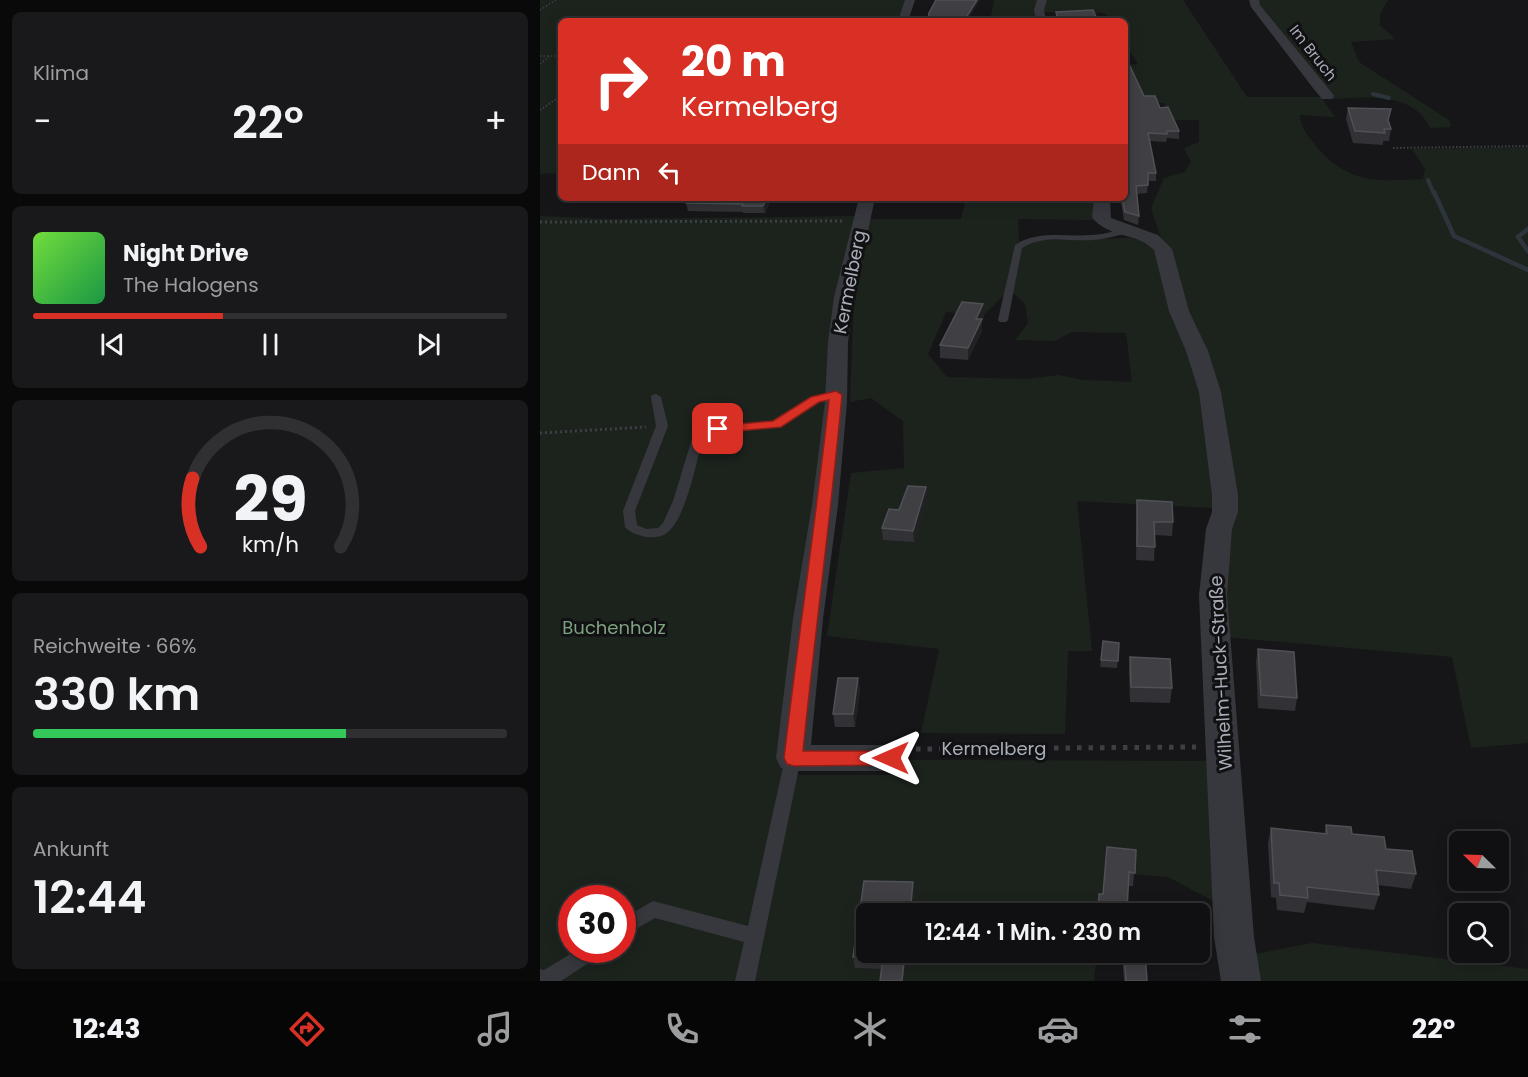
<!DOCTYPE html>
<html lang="de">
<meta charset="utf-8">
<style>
:root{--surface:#101012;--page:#19191b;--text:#f1f3f6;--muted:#9c9d9f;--line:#303032;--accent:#d93025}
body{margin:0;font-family:Poppins,sans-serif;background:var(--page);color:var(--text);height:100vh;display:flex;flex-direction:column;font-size:22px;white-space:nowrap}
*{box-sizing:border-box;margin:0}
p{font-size:20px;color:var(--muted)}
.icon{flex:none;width:33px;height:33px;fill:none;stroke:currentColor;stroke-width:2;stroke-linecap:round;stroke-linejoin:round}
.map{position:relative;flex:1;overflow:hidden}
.side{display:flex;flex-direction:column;gap:12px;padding:12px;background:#09090a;width:540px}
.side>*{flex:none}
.guide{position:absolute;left:18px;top:18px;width:570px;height:183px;border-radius:9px;box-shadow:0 3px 15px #0003,0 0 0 2px var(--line);background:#d93025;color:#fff;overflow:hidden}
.needle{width:39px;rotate:293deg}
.controls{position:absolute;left:909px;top:831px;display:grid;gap:12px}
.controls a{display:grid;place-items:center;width:60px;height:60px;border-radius:9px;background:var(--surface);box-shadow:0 3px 15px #0003,0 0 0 2px var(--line);font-size:30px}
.speed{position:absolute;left:18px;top:885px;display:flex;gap:12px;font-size:30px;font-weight:700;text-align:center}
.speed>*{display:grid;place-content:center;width:78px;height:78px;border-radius:50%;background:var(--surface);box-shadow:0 3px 15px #0003,0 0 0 2px var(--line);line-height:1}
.speed .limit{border:9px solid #d22;background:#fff;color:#111}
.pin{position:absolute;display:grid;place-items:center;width:51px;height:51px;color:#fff;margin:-26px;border-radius:12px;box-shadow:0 3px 9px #0006}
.me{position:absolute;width:66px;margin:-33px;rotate:270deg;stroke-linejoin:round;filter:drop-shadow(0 0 4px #0008)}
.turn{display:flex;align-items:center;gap:21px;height:126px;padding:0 24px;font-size:27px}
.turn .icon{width:78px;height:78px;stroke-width:2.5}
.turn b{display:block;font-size:42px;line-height:51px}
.then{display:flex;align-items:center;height:57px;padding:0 24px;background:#0003;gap:12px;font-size:22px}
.big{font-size:45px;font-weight:600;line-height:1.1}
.side .card{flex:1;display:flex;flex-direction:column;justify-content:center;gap:9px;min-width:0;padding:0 21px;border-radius:9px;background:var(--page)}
.side .dial{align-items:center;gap:0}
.dial svg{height:156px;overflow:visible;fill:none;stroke:var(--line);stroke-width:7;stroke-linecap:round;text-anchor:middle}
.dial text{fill:var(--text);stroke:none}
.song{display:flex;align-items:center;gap:18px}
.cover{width:72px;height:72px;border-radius:9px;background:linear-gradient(135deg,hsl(100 70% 55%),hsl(140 70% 35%))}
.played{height:6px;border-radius:3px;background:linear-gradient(90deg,var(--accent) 40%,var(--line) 40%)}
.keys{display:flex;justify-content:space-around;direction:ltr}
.heat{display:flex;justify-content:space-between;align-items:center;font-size:33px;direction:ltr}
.charge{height:9px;border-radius:4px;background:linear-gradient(90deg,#34c759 66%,var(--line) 0)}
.trip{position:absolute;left:316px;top:903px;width:354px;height:60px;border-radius:9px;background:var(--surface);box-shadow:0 3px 15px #0003,0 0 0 2px var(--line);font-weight:600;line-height:60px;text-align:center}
.dock{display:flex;height:96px;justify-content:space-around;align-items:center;background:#060607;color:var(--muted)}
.dock .icon{width:42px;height:42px}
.dock .active{color:var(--accent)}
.dock b{font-size:27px;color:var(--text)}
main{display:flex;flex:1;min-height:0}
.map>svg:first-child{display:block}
</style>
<main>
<section class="side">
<div class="card"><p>Klima</p>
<div class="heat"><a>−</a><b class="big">22°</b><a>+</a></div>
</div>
<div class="card">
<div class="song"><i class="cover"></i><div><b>Night Drive</b><p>The Halogens</p></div></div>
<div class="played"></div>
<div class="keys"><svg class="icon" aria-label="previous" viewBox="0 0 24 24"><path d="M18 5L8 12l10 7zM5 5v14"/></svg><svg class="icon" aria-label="pause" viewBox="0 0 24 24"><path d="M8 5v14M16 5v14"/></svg><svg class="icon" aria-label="next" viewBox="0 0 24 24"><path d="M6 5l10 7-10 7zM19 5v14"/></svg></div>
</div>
<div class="card dial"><svg viewBox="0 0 100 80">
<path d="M14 69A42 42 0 1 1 86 69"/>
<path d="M14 69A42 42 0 0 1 10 34" stroke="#d93025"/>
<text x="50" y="56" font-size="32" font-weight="700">29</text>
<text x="50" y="72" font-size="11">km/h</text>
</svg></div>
<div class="card"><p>Reichweite · 66%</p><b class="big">330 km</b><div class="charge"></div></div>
<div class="card"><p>Ankunft</p><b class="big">12:44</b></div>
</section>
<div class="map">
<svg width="988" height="981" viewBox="0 0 988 981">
<rect width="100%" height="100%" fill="#161618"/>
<path fill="#1c231d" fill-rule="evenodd" d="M0 0H366L361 21H21V173L0 174Z
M454 0H498V21H450Z
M505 0H643L707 97H784L783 100 795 117 760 115C761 129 768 136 777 147 809 185 838 181 883 179L885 169 872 149 988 147V743L931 748 912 657 685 637 690 514 622 241 611 208 624 178 645 172 651 162 644 148 659 142V120H630L624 103H604L588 65 598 64 585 44V21H574L564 13 502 12Z
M716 0H848L840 14V25L855 39 811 42 819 62 909 120 911 127 890 128C874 91 825 97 792 99Z
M426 198H557L556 220 478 219 479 242 475 246 466 293 444 315 406 312 388 354 407 377 487 379 518 375 544 380 592 382 586 333 532 332 515 341 475 340 488 323 485 304 473 293 481 247 497 240 591 238 614 244 665 392 674 508 537 501 552 651H528L525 734 381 733 399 649 287 636 311 473 364 468 363 421 331 398 310 402 315 271 325 219H421Z
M0 216 71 219 317 216 244 775H359L364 760 682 761 681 905 628 877 566 872 561 913 327 914V952L557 953 554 981H0ZM32 898H82V950H32Z
M772 943 988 969V981H709L704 956Z"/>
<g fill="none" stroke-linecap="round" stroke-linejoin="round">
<path stroke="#2c353c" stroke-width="4" d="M833 94 849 98
M888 180 894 194"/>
<path stroke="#2c353c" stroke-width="4.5" d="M894 192 914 236 988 270
M988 229 978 237 988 251"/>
<path stroke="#3d3f44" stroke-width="1.5" stroke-dasharray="1.5 2" stroke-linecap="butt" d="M0 10 16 0
M0 56H21
M0 64 9 57"/>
<path stroke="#3d3f44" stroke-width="2" stroke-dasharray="1.5 2" stroke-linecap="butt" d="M0 110 21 96
M853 148 988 146"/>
<path stroke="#3d3f44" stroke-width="3" stroke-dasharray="2 3" stroke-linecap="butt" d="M0 222 303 221
M0 433 106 427"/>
<path stroke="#3d3f44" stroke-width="5" stroke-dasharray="4.5 7" stroke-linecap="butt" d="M376 749 656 747"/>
<path fill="#37383d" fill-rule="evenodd" d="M584 229H587V233C576 236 565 239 554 240 530 242 503 234 482 248L468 320 466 322H460L458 320 475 245C498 230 525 237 551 235 562 235 573 231 584 229Z
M296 392 300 393 301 395 300 397 279 402 240 427 164 434C157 458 147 516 128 532 122 537 113 538 106 537 98 535 90 533 85 527L83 511 116 426 111 397 112 395 116 394 121 397 128 426 95 511 97 525 106 529 118 528 123 523 133 501 155 429 233 422 271 398Z
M253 752 259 754 261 758 215 981H195L204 942 115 918 82 937V919L113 901 208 926 245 758 247 754Z
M37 950H61L59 956 21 981H0V969L4 970Z"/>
<path fill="#37383d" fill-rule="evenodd" d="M365 0H375L368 21H358Z
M497 0H507L504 10 506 21H496L494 10Z
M709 0H719L720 5 792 93 794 96 792 99H782L773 88 711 7Z
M319 198H335L314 297 308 342 307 402 298 505 283 619 271 745H351L363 748 368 758 363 768 351 771H253L241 768 236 758 253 619 272 505 285 402 288 342 294 297Z
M554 198H570L571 218 618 235 632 249 649 311 668 351 681 392 698 495V512L692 529 687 595 714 937 721 981H681L674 937 659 595 666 529 672 512V495L659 392 646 351 629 311 614 250C597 232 567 238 552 217Z"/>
</g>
<path fill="#323236" d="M604 96 620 108 639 131V139L627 138 626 142 610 141 616 173V181H608L607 193 596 194 599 216 598 225 584 220 581 203H574V198H585Z
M808 108 849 122 851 129 849 141H843V145L813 143 806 119Z
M232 198 225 213H203V212L148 211 146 203Z
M444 316 442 320V331L428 360 400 358V345Z
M386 487 387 499 374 542 343 540 342 528 359 510Z
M597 500 633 522 632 536 615 535 614 561 596 560Z
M579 643 577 668 560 667 561 660Z
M718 649 757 698 755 711 718 708 716 661Z
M590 657 632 688 630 703 590 702 589 672Z
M318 678 320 691 315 727H295L293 714Z
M786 825 812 834 846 849 876 874 871 889 838 885 839 895 834 910 767 902 764 913 737 910 736 898 731 897 728 843 731 828 784 834Z
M596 850 593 886H588L558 914Z
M375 893 368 952 342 969 315 968 313 957Z
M646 952 645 961 606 958 607 981H584L582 955 556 953Z"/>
<path fill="#212124" d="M437 0H440L427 21H424Z
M227 198H232L225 213 223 206Z
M443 304 444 316 442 320V331L428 360V348L436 319Z
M386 487 387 499 374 542 373 531Z
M318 678 320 691 315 727 313 714Z
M373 882 375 893 372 914H370Z
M365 952H368L365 981H362Z"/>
<path fill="#3f3f44" stroke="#4f5156" stroke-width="1.5" d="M396 0H437L424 21H388L389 13Z
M553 10 558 21H518L516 12Z
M585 62H588L604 96H615L620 108 628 107 639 131H627V134L608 133 616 173H608V185L596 186 599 216 585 212 582 198H585Z
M808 108 851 109 848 120 851 129H844L845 133 815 131Z
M146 198H227L223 206H202L203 204 146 203Z
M422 302 443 304 436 319H442L428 348 400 345Z
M368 486 386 487 373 531 342 528 349 509 359 510Z
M597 500 632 502 633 522H614L615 547 597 546Z
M563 641 579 643 578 661 561 660Z
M718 649 754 652 757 698 721 695Z
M590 657 630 659 632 688 591 687Z
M298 678H318L313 714H293Z
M786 825 811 827 812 834 844 837 846 849 872 851 876 874 836 870 839 895 767 887 768 898 740 895 739 883H734L731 828 787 834Z
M567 847 596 850 595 873 589 872 587 910 622 914H558L559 894H563Z
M324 881 373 882 370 914H327V952H365L362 981H340L343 957H313Z
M584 952H605L607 981H586Z"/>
<path fill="#d93025" stroke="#8d1f18" stroke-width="1.5" d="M296 391 302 395C291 514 275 632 263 751H351L357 753 360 758 357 763 351 765 254 766 247 764 244 758C258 639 276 520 289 400L279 402 241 427 178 433 172 429 178 426 233 421 271 397Z"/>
<g text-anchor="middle" stroke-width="6" stroke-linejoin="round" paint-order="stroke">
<g font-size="15" fill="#a8adb8" stroke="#111113">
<text transform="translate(773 53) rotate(52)" y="5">Im Bruch</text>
</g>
<g font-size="18" fill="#a8adb8" stroke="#111113">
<text transform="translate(310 282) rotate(-79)" y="6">Kermelberg</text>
<text transform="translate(681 673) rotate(-93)" y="6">Wilhelm-Huck-Straße</text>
<text x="454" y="755">Kermelberg</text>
</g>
<g font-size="18" fill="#7fa381" stroke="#111113">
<text x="74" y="634">Buchenholz</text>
</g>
</g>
</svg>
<div class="controls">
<a><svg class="needle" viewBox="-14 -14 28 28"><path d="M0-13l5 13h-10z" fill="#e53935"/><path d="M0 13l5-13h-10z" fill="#9c9d9f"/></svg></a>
<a><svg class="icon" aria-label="search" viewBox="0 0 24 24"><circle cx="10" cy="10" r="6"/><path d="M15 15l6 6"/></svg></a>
</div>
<div class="speed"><div class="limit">30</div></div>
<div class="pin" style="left:178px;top:429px;background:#d93025"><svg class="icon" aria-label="arrive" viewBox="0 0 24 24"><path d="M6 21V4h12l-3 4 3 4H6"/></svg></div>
<svg class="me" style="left:351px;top:758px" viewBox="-20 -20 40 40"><path d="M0-17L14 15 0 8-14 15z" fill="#d93025" stroke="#fff" stroke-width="4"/></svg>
<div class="trip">12:44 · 1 Min. · 230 m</div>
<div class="guide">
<div class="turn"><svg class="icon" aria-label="right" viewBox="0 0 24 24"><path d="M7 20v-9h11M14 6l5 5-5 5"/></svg><div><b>20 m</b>Kermelberg</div></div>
<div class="then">Dann<svg class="icon" aria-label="left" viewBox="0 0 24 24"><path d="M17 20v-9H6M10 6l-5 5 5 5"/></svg></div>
</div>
</div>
</main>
<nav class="dock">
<b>12:43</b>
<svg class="icon active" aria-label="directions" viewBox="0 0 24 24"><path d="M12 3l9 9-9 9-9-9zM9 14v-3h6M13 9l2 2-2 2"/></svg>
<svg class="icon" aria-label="music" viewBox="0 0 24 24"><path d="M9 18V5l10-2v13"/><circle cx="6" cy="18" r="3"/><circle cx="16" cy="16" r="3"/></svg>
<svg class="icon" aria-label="phone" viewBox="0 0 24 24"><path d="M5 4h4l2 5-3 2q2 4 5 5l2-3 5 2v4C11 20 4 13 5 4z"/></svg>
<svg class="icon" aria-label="climate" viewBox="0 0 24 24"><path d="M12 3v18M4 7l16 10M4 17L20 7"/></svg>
<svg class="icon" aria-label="car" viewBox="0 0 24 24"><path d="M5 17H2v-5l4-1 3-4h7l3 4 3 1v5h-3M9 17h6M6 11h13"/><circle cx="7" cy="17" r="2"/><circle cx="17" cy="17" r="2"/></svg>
<svg class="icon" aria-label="filters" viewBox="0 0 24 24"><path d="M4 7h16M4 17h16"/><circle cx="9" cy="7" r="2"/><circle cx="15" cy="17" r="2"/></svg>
<b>22°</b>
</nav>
